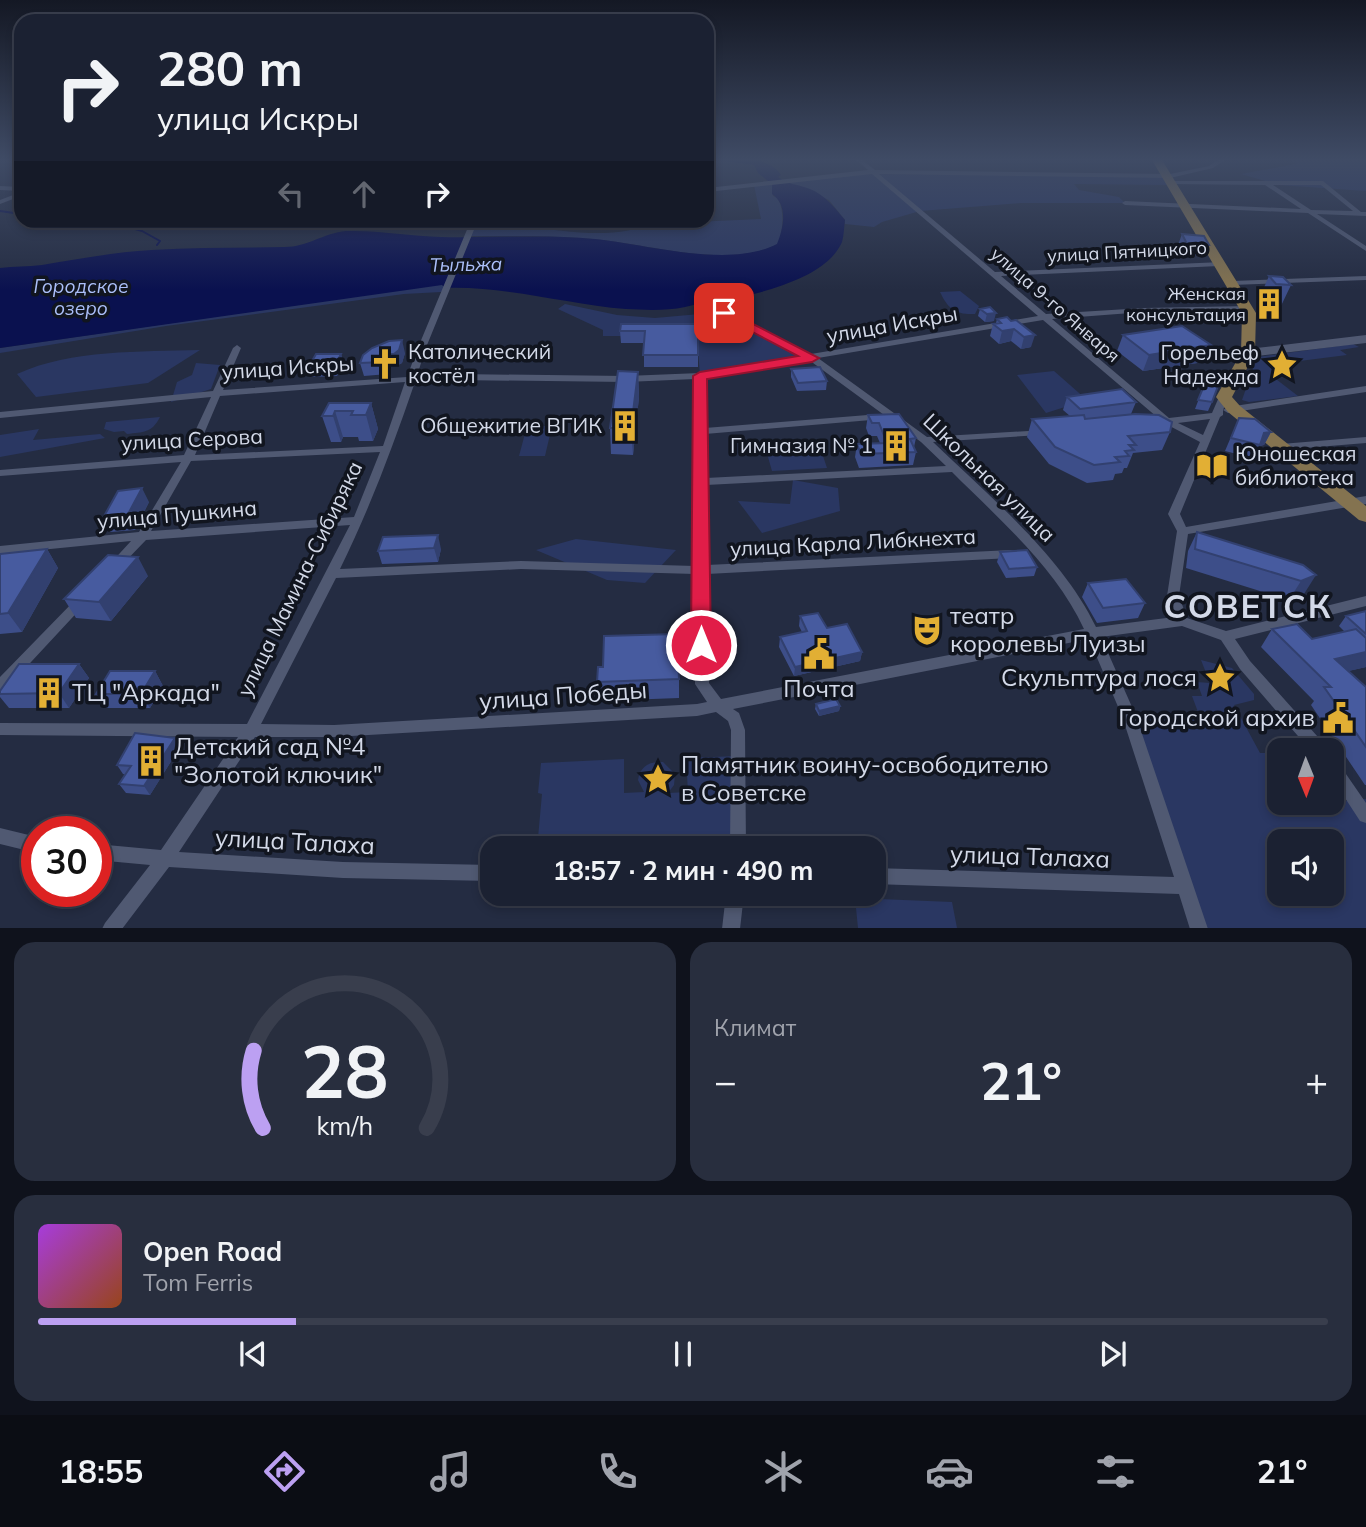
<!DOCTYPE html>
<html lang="ru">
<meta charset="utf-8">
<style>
:root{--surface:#1b2132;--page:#282e3e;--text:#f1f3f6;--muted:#a0a3ac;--line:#393e4d;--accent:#bca0f2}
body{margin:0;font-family:Mulish,sans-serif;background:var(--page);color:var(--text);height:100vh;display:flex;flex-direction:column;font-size:26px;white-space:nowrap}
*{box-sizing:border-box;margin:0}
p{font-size:23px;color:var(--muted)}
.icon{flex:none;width:38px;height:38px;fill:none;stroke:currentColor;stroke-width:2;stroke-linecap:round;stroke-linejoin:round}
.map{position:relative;height:928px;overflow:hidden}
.side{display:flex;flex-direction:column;gap:14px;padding:14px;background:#0f121c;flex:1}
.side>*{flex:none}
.guide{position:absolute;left:14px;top:14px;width:700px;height:214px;border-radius:21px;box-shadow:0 4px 10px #0003,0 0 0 2px var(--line);background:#1b2132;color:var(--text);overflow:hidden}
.needle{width:46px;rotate:179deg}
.controls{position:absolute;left:1267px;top:738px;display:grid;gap:14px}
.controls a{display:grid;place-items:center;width:77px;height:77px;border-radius:14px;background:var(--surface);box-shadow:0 4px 10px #0003,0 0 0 2px var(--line);font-size:35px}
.speed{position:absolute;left:21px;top:816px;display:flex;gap:14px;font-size:35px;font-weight:700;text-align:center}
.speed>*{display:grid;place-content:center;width:91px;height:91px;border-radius:50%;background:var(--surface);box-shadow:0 4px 10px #0003,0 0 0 2px var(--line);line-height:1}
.speed .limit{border:10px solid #d22;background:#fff;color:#111}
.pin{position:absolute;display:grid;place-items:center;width:60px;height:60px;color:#fff;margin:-30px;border-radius:14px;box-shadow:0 4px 10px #0006}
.me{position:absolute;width:77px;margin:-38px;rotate:0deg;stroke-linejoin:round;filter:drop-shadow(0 0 5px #0008)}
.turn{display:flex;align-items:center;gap:24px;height:147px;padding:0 28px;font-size:32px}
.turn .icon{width:91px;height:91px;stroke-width:2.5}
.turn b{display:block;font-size:49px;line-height:60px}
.lanes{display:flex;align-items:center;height:66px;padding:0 28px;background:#0003;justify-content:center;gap:35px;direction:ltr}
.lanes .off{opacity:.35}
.big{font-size:52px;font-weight:700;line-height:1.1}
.side .tile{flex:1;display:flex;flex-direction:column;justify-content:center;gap:10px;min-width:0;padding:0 24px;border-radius:21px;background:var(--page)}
.side .dial{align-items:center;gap:0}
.dial svg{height:182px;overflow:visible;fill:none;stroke:var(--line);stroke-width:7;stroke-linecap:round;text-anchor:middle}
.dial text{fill:var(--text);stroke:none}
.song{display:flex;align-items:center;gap:21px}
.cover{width:84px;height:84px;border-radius:10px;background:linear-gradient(135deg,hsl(280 70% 55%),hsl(20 70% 35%))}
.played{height:7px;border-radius:4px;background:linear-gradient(90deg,var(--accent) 20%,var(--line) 20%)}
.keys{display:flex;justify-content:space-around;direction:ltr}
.heat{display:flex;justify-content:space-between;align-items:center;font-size:38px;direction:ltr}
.side .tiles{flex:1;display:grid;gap:14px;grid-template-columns:1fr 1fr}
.tile:last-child{grid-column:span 2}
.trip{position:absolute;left:480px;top:836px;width:406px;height:70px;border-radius:21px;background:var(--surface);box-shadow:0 4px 10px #0003,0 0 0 2px var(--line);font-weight:700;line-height:70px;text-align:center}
.tab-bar{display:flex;height:112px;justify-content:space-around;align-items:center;background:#0b0d14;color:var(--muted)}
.tab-bar .icon{width:49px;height:49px}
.tab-bar .current{color:var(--accent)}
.tab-bar b{font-size:32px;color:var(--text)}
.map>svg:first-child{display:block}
</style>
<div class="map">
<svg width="1366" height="929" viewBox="0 0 1366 929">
<rect width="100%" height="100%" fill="#242c42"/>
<path fill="#2a3762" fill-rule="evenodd" d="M1290 160H1366V191L1279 185 1241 174 1296 164Z
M844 174 1166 176 1171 185 1074 184 1079 190 1119 197 1125 203H1021L920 211 882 222 874 227 845 224V220L829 200 784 183Z
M772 184 773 196 778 198C785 214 783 228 778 244 727 270 646 243 592 239 552 235 510 236 469 236L475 221H520L518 225 524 227C572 231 614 241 659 221L680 228 694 222 761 219 754 185Z
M434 285H442L446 288 441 292 404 294 166 326 0 353V348Z
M960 291 979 306 975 314C956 315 948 309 940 292Z
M565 304 617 315 655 318 722 312 812 358 700 376 697 336H603V330L558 309Z
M1353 344 1359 347 1340 350 1347 355 1268 365 1279 375 1272 376 1298 396 1249 402 1242 400 1257 357Z
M200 350 148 383 36 397 17 374C72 349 140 352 200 350Z
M196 363 220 365 211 389 171 402 177 382 192 375Z
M1054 371 1087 400 1046 413 1017 375Z
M160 417C152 433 143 432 127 434L124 431 114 432 104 429 106 422Z
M527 426H552L545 456H519Z
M39 429 33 440 100 434 105 438 0 457V435Z
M820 447 827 468 772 471 766 450Z
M793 480 838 488 840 511 762 533 738 501 790 504Z
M576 539 676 550 645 583 607 580 536 550Z
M1201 660 1232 668 1254 694V700L1234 705 1260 753H1279V803H1332V796L1336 802 1366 799V928H1199L1129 716 1201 720 1192 696H1202L1197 682 1210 683ZM1279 842H1332V894H1279Z
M738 756V849H537L542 794 538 793 541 763 624 759V793L644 792 638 780C640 766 650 761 663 762L675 774 674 785 668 793 688 792 686 758Z
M855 898 952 902 957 928H858Z"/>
<path fill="#0a114f" d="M715 160C736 160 768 155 781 175L778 177C788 185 798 184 810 189 825 195 835 208 845 220 844 227 844 235 842 242 826 279 761 292 726 301 707 296 701 304 685 307 666 311 645 310 626 309 566 304 507 286 446 288L442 285 0 348V268C14 266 28 267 42 265 79 259 115 252 152 250 197 247 241 248 285 247 307 247 324 233 346 231 377 230 410 236 441 237 492 238 544 234 595 239 647 244 729 269 777 244 784 227 788 205 772 194V184L758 173 754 165Z"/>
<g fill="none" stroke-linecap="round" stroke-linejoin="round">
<path stroke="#0a114f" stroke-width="2" d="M0 211 21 214
M50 220H96
M103 220 142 231 160 241 157 245"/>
<path fill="#505972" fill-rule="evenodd" d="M856 160H862L875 170 1170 174 1209 166 1218 160H1225L1213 168 1170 178 879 174 995 272 1222 262V266H1219L1001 276 1046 314 1144 308 1249 306V310H1246L1144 312 1052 319 1169 418 1212 413 1219 397 1224 394 1229 397 1223 410 1228 407 1366 386V392L1228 413 1223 410V415L1220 417 1180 514 1186 527 1366 496V504L1188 534 1179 596 1187 618 1226 631 1366 596V606L1235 639 1250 661 1326 746 1328 751H1311L1240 669 1221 640 1182 626 1101 637 1136 716 1208 929H1190L1179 894 873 884V868L1174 877 1122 716 1089 639 733 709 739 713 745 730 746 849H730L731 730 728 721 716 712 697 716 334 737H255L179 852 343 862 492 865V881L343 878 169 867 122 929H102L105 923 150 865 96 860V844L161 850 238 737 0 735V723L247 724 350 525 146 540 119 568H111L109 565 131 541 0 554V546L139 532 181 462 0 476V470L184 455 211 397 0 418V412L213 391 233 348 237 345 241 348 223 390 407 377 417 350 471 220H478L425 350 417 376 456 374 626 376 700 373 801 356 721 315 720 313 724 311 811 354 1038 316 872 174 707 192V188L868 170ZM1043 320 1164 423 1200 442 1168 514 1177 531 1167 596 1174 617 1096 627C1062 556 990 497 933 442L1041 435 1045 434 1046 432 1045 430 927 437 818 358ZM809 360 921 442 946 466 706 478 705 434 883 419 885 417 880 414 705 428V378ZM695 379V480L694 482 695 484V566L521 561 340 569C370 508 393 446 415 382L456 380 626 382ZM405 382 383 446 195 455 220 396ZM1210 419 1203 435 1178 423ZM380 452 354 517 151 531 191 461ZM952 472C999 519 1056 568 1084 629L721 699 709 683 707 574 1011 558 1015 557 1017 554 1015 551 1011 550 707 565 706 485ZM521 569 695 574V684L707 702 697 704 334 725 261 724 336 578Z
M1170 181H1323L1361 212H1366V216L1317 214 1366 246V251L1308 213 1125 205 1122 203 1125 201 1301 209 1265 185 1168 184 1167 183ZM1273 185H1321L1353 211 1311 210Z
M0 186 21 187V191L0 190Z
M21 192V196L0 204V200Z
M1366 276V280L1232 285 1228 283 1232 281Z
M1366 437V443L1281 450 1276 447 1281 444Z
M80 597 84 599 86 602 84 605 5 690 0 692V677L76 599Z
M1332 759 1337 761 1366 803V823L1360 821 1332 778Z
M0 828 37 837V853L0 844Z
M726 894H744L740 929H722Z"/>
<path fill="#505972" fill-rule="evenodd" d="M1366 335V343L1248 357 1241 353 1248 349Z"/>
<path fill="#847350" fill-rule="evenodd" d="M1152 160H1162L1256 313 1255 353 1232 397 1240 406 1366 506V522L1359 520 1228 412 1216 397 1241 353 1242 313Z"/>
</g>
<path fill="#3d4e89" d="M526 220H643L622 229 527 226Z
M1182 234 1209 245 1204 256 1183 254 1178 245Z
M1269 276 1291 285 1280 308 1265 307 1259 299Z
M980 309 994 321 985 322 978 316Z
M997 319 1011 321 1016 320 1031 347 1021 349 1011 341 999 344 990 336 993 324 996 323Z
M698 324V367H644V343H621L620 331Z
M1123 335 1204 362 1143 371 1117 351Z
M405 353 402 363 396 366H390L388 374 364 376 360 363 363 355Z
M341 354 343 362 337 376 310 377 308 368Z
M791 369 827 381 826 390 797 391 791 377Z
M638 372 639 397 633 455 611 454 610 428Z
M1205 383 1212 402 1208 411 1195 409Z
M1067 397 1136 402 1131 414 1170 432 1162 450 1133 453 1127 468H1124L1122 473 1115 474 1113 480 1087 483 1049 464 1027 437 1032 419 1070 416 1063 410Z
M329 403H371L378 429 373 441H359L358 437H343L341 442H331L322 416Z
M868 415 916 438 914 447 916 452 913 465 859 468 855 457 857 444 880 443 877 436H869L866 428Z
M1239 418 1271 432 1264 445 1259 446 1253 458 1225 451Z
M149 502 135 530 110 532 103 518Z
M1197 532 1303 565 1304 594 1289 600 1186 568 1188 551Z
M383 537 441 549 438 562 382 564 378 551Z
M47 549 58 568 22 632 0 634V554Z
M1000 552 1037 567 1034 576 1006 578 997 562Z
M148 576 111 621 76 618 64 599Z
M1088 583 1145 603 1138 618 1097 623 1082 597Z
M1366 611V667L1348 671 1366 687V785H1365L1311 705 1314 701 1261 647 1272 629 1312 639 1345 632 1339 626 1346 616Z
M800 616 827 628 862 652 860 661 794 676 779 647 780 637 802 632 799 626Z
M79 664 89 678 69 708H9L0 697V691Z
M155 671 163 686 150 708H105L96 694Z
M679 679V698L599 701 597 682Z
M816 704 840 706 839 711 819 716 815 709Z
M175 738 180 747 150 795 126 793 119 784 126 775 123 774 117 765Z"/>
<path fill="#32406f" d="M621 220H643L622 229Z
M996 313 994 321 985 322 987 314Z
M1014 329 1011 341 999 344 1002 331Z
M1035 335 1031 347 1021 349 1024 337Z
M402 340 405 353 402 363 396 366 394 354Z
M1211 345 1204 362 1143 371 1149 355Z
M341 354 343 362 337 376 334 368Z
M387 354 390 366 388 374 384 362Z
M638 372 639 397 633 455 631 428Z
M371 403 378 429 373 441 366 415Z
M335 411 343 437 341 442 333 416Z
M1271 432 1264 445 1259 446 1264 433Z
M142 488 149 502 135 530 127 516Z
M438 535 441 549 438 562 434 548Z
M47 549 58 568 22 632 8 613Z
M138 557 148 576 111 621 99 602Z
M1316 575 1304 594 1289 600 1301 581Z
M862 652 860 661 794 676 795 667Z
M1366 652V667L1323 677 1335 659Z
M79 664 89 678 69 708 59 693Z
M155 671 163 686 150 708 141 694Z
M840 706 839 711 819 716V711Z
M175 738 180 747 150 795 144 786Z"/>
<path fill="#475b9f" stroke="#32406f" stroke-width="2" d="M1182 234 1204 236 1209 245 1187 244Z
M1269 276 1283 277 1291 285 1276 284Z
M990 307 996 313 987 314 980 309Z
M1007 317 1011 321 1016 320 1035 335 1024 337 1014 329 1002 331 993 324 1001 323 997 319Z
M621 324H698V355H643L645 331H620Z
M1182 326 1211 345 1149 355 1123 335Z
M402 340 399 350 394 354H387L384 362 360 363 363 355 372 348 389 341Z
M316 354H341L334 368H308Z
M820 367 827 381 798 383 791 369Z
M618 371 638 372 631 428H610Z
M1205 383 1218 386 1212 402 1198 400Z
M1122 389 1136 402 1080 409 1067 397Z
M329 403H371L366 415H351L353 411H335L333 416H322Z
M899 414 916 438 910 439 916 452 861 454 857 444 887 443 879 423H872L868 415Z
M1135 414 1159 415 1172 422 1170 432 1128 436 1136 445H1129L1134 450 1125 451 1129 456 1115 457 1120 462 1094 465 1055 447 1032 419 1084 415 1085 419Z
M1239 418 1255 419 1271 432 1264 433 1260 445 1231 438Z
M142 488 127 516 103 518 118 491Z
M1197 532 1303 565 1316 575 1301 581 1195 549Z
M438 535 434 548 378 551 383 537Z
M47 549 8 613 0 614V554Z
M1027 550 1037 567 1009 569 1000 552Z
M108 555 138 557 99 602 64 599Z
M1126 579 1145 603 1103 608 1088 583Z
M1366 611V634L1346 616Z
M818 613 827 628 847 624 862 652 795 667 780 637 807 631 800 616Z
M1297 624 1312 639 1356 629 1366 638V652L1335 659 1366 687V747L1324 687H1331L1272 629Z
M677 634 679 679 597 682 598 667H603L604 636Z
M19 664H79L59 693 0 694V691Z
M110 671H155L141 694H96Z
M836 699 840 706 819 711 816 704Z
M135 733 175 738 144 786 119 784 131 766 117 765Z"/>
<linearGradient id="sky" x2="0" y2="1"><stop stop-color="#141824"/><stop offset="0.55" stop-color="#3f4b65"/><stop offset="1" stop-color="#3f4b65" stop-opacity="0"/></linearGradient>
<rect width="1366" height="290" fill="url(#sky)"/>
<path fill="#e11d48" stroke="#92132f" stroke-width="2" d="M724 309 819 358 812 362 707 379 711 645 709 650 701 652 694 650 691 645 693 376 700 372 798 356 720 315 718 313Z"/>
<defs>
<symbol id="building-bare" viewBox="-9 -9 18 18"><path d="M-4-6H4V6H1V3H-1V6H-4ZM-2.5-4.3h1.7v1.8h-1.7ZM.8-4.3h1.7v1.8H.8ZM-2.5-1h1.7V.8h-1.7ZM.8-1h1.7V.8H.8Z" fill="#e2af34" stroke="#11151f" stroke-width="2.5" paint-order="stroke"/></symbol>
<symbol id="church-bare" viewBox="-9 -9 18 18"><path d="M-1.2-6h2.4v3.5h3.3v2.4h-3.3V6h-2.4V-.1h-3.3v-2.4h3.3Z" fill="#e2af34" stroke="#11151f" stroke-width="2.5" paint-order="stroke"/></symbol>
<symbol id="sight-bare" viewBox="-9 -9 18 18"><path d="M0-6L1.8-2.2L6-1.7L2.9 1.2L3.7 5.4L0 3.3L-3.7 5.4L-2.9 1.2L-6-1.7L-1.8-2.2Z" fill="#e2af34" stroke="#11151f" stroke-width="2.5" paint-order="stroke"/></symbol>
<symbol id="library-bare" viewBox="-9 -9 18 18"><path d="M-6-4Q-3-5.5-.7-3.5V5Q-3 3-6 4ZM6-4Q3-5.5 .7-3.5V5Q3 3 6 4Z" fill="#e2af34" stroke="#11151f" stroke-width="2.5" paint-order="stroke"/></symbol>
<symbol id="theatre-bare" viewBox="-9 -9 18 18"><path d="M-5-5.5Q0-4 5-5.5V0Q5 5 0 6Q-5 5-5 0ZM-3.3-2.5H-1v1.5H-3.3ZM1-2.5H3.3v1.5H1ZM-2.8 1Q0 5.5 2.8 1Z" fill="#e2af34" stroke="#11151f" stroke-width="2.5" paint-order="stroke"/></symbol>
<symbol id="civic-bare" viewBox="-9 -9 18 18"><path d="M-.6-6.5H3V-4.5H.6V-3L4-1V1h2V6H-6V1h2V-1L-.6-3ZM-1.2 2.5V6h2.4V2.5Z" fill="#e2af34" stroke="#11151f" stroke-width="2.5" paint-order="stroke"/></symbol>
</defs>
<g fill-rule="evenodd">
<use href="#building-bare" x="1247" y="282" width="44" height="44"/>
<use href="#church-bare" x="363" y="342" width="44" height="44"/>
<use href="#sight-bare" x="1260" y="343" width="44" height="44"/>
<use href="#building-bare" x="603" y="404" width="44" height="44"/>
<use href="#building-bare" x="874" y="424" width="44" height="44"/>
<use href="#library-bare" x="1190" y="444" width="44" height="44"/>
<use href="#theatre-bare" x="905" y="608" width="44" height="44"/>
<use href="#civic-bare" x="797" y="632" width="44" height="44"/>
<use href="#sight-bare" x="1198" y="656" width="44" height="44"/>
<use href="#building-bare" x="27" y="671" width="44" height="44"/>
<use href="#civic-bare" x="1316" y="696" width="44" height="44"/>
<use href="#building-bare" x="129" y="739" width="44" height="44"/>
<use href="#sight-bare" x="636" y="757" width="44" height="44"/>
</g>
<g text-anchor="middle" stroke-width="7" stroke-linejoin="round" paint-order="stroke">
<g font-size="18" fill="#d3d9e8" stroke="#11151f">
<text transform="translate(1127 252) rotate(-3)" y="6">улица Пятницкого</text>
<text transform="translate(1055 305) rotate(41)" y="6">улица 9-го Января</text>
</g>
<g font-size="18" fill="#d3d9e8" stroke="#11151f" text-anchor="end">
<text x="1246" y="300">Женская<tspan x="1246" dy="21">консультация</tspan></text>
</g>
<g font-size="19" font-style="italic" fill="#abbff9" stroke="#11151f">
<text transform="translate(466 264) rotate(-1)" y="7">Тыльжа</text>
<text x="81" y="293">Городское<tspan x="81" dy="22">озеро</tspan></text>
</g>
<g font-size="21" fill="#d3d9e8" stroke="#11151f">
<text transform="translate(892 325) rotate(-10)" y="7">улица Искры</text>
<text transform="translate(288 368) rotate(-4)" y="7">улица Искры</text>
<text transform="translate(192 440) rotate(-3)" y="7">улица Серова</text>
<text transform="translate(989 478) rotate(44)" y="7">Школьная улица</text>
<text transform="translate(177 515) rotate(-5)" y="7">улица Пушкина</text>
<text transform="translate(853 543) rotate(-3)" y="7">улица Карла Либкнехта</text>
<text transform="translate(300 579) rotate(-64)" y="7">улица Мамина-Сибиряка</text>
</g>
<g font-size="21" fill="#d3d9e8" stroke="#11151f" text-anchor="end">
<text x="408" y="359" text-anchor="start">Католический<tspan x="408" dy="24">костёл</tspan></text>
<text x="1259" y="360">Горельеф<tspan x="1259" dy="24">Надежда</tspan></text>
<text x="602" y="433">Общежитие ВГИК</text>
<text x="873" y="453">Гимназия № 1</text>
<text x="1235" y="461" text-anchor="start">Юношеская<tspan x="1235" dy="24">библиотека</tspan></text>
</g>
<g font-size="24" fill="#d3d9e8" stroke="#11151f" text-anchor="start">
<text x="950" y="624">театр<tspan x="950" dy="28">королевы Луизы</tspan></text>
<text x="1197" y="686" text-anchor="end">Скульптура лося</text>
<text x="819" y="697" text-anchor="middle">Почта</text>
<text x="72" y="701">ТЦ "Аркада"</text>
<text x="1315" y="726" text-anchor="end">Городской архив</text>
<text x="174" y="755">Детский сад №4<tspan x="174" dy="28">"Золотой ключик"</tspan></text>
<text x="681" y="773">Памятник воину-освободителю<tspan x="681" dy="28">в Советске</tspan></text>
</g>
<g font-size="24" fill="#d3d9e8" stroke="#11151f">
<text transform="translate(563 696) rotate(-4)" y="8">улица Победы</text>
<text transform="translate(295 842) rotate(3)" y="8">улица Талаха</text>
<text transform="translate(1030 857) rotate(2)" y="8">улица Талаха</text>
</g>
<g font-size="33" font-weight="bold" letter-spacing="2" fill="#d3d9e8" stroke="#11151f">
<text x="1248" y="618">СОВЕТСК</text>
</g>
</g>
</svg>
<div class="controls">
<a><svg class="needle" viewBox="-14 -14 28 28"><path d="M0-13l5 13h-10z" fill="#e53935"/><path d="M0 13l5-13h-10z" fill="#a0a3ac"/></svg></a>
<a><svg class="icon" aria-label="sound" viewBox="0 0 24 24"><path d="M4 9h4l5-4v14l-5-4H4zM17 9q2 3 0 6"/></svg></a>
</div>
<div class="speed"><div class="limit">30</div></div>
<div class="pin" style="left:724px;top:313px;background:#d93025"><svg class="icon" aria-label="arrive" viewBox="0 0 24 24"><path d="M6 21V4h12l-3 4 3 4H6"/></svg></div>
<svg class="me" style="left:701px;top:645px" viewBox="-20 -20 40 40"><circle r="17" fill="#e11d48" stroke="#fff" stroke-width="3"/><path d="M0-11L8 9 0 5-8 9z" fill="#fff"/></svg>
<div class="trip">18:57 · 2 мин · 490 m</div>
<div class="guide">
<div class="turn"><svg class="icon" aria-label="right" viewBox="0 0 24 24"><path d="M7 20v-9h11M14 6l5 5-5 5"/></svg><div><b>280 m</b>улица Искры</div></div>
<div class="lanes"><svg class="icon off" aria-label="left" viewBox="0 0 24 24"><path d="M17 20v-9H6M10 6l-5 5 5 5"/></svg><svg class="icon off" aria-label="ahead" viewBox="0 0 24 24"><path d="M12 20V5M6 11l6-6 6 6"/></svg><svg class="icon" aria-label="right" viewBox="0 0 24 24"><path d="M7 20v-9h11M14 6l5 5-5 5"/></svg></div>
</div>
</div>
<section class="side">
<div class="tiles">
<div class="tile dial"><svg viewBox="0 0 100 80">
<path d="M14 69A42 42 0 1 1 86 69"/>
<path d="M14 69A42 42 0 0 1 10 35" stroke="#bca0f2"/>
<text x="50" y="56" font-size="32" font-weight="700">28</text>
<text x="50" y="72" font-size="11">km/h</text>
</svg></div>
<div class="tile"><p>Климат</p>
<div class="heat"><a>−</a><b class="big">21°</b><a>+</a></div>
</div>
<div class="tile">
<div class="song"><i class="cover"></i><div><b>Open Road</b><p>Tom Ferris</p></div></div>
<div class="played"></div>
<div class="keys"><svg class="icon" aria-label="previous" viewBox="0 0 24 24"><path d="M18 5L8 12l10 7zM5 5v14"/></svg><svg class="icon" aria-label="pause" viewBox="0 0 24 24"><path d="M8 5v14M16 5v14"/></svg><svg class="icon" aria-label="next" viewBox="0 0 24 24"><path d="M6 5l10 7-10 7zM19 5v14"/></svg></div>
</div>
</div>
</section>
<nav class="tab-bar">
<b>18:55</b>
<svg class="icon current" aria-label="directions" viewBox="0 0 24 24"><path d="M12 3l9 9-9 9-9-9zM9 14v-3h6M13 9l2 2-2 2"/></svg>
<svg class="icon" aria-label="music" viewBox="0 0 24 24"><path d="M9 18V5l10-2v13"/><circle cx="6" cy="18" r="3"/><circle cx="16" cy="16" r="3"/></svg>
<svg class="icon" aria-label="phone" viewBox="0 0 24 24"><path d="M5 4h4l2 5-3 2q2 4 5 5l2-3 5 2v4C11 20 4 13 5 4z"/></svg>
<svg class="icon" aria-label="climate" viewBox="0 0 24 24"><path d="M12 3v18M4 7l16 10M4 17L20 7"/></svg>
<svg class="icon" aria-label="car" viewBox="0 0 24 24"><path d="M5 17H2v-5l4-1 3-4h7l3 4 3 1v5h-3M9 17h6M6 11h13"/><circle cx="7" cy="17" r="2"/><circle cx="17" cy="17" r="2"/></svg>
<svg class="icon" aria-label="filters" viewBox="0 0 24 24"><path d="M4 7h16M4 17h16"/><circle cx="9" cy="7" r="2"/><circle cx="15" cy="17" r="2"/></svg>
<b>21°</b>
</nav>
